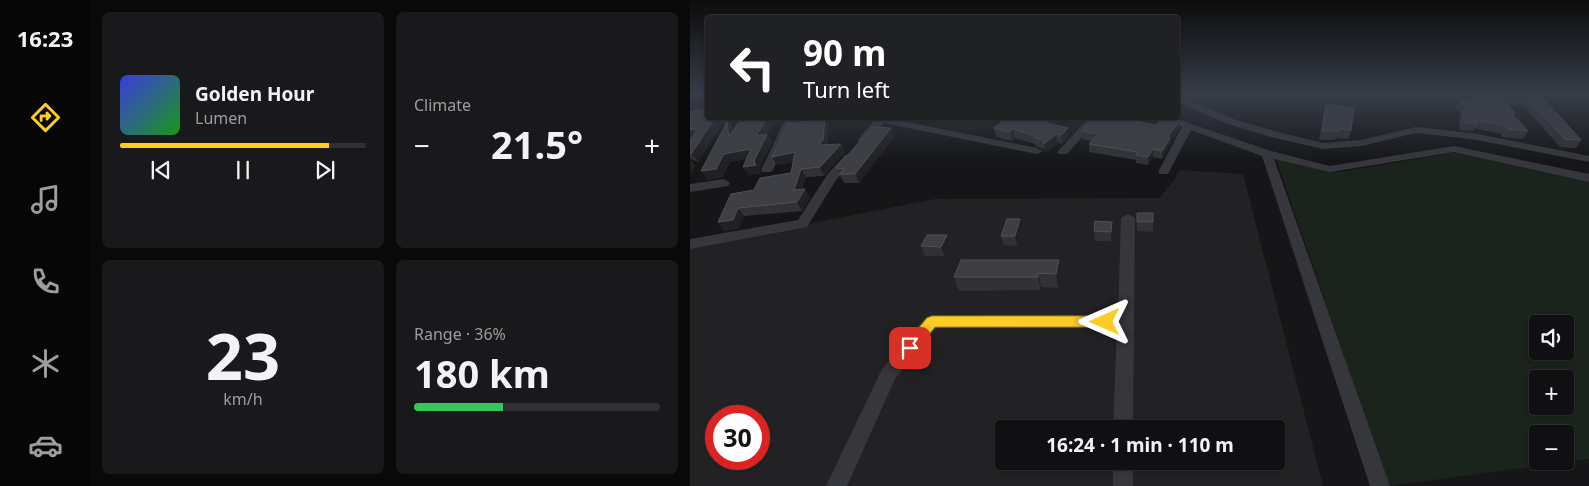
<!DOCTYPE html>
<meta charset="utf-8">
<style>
:root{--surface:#101012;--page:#19191b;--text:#f1f3f6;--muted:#9c9d9f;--line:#303032;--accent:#ffcb27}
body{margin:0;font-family:"Noto Sans",sans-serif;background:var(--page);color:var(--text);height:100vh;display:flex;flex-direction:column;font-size:19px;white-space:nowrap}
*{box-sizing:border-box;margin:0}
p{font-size:16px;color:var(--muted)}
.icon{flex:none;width:28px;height:28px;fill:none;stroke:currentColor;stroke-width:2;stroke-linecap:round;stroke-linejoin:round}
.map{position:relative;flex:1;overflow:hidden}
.details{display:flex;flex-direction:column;gap:12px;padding:12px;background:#09090a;width:600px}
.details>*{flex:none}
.banner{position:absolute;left:15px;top:15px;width:475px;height:105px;border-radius:5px;box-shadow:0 1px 4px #0004,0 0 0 1px var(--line);background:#202124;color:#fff;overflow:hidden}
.buttons{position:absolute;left:839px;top:315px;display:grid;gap:10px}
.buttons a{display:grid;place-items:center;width:45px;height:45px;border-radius:5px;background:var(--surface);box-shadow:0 1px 4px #0004,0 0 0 1px var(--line);font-size:25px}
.speed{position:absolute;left:15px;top:405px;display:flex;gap:10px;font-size:25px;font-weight:700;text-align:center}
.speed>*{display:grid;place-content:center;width:65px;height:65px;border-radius:50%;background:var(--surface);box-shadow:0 1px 4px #0004,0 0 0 1px var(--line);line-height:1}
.speed .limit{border:8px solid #d22;background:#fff;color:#111}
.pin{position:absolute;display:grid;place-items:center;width:42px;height:42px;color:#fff;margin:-21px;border-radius:10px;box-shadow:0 2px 8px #0006}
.me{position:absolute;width:55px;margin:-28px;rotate:270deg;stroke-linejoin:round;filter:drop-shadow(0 0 4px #0008)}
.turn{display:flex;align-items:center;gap:18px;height:105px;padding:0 15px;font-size:22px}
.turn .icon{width:65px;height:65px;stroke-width:2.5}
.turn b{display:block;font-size:35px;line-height:42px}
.big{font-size:38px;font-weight:700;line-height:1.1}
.details .tile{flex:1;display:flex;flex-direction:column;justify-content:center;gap:8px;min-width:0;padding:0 18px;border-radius:8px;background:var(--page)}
.details .dial{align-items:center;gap:0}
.dial b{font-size:65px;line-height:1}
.song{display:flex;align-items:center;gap:15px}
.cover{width:60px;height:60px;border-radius:8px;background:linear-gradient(135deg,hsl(240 70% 55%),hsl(120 70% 35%))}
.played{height:5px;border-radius:2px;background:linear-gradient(90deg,var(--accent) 85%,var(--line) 85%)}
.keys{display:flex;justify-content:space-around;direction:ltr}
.heat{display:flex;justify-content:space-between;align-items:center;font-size:28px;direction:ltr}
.charge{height:8px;border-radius:4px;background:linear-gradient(90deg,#34c759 36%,var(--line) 0)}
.details .tiles{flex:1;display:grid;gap:12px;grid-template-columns:repeat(2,1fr)}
.trip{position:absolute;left:305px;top:420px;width:290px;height:50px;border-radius:5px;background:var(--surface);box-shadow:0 1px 4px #0004,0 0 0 1px var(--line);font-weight:700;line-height:50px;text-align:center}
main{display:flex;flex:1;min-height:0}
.menu{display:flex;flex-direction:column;width:90px;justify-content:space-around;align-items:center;background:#060607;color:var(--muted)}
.menu .icon{width:35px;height:35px}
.menu .selected{color:var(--accent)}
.menu b{font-size:22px;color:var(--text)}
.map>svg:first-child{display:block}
</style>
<main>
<nav class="menu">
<b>16:23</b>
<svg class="icon selected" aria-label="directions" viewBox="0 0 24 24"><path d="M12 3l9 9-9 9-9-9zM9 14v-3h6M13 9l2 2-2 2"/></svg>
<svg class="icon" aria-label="music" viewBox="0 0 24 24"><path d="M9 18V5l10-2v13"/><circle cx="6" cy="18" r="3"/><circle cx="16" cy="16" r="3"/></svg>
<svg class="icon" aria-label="phone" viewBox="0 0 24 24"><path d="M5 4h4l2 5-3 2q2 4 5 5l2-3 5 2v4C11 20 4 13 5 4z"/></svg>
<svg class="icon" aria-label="climate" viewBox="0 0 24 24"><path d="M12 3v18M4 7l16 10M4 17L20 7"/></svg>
<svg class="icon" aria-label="car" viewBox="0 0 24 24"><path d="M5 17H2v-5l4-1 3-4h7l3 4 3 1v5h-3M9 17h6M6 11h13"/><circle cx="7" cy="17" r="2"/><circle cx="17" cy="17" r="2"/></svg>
</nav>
<section class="details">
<div class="tiles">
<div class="tile">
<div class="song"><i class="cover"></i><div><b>Golden Hour</b><p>Lumen</p></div></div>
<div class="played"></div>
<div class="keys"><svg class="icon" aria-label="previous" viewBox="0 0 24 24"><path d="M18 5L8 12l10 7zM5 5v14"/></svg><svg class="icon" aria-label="pause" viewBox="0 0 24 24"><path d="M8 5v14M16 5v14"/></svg><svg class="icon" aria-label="next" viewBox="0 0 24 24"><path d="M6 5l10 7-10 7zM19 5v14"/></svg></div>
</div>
<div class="tile"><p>Climate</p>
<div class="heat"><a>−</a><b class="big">21.5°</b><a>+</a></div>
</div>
<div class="tile dial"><b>23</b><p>km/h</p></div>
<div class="tile"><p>Range · 36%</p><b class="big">180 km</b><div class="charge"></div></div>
</div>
</section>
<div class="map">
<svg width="899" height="486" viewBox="0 0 899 486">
<rect width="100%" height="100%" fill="#161618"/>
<path fill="#222225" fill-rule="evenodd" d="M489 170 553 174 633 486H0V247L245 199 469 198 485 179ZM26 416H69V459H26ZM314 429H586V461H314Z"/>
<path fill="#1b231d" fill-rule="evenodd" d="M769 152 899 179V459L699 486 586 159 650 172ZM848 324H875V351H848ZM848 379H875V406H848ZM848 434H875V461H848Z"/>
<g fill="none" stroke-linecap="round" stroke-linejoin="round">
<path fill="#36373d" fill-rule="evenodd" d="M488 96 546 120 588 132 633 143 671 140 726 127 782 133 899 156V162L782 139 726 133 671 146 633 149 581 137 538 124 488 102Z
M96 118H106L83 170 81 172H73L71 170Z
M179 118H196L347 148 353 151 347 154 194 123 177 142H169L168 140 169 138 184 121Z
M399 118H409L377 154H369L367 152 369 150Z
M471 118H484L581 151 640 166 764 146 899 174V182L764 152 640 172 584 159 700 486H680L572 156 501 130 478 174H470L468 172 492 127Z
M159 154 165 157 146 180 117 227 0 249V239L108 220 137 175 155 155Z
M34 179 40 183 38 186 0 192V184Z
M438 214 445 218 443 429H423L427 327 246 328 205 379 157 486H136L192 369 236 317 242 316 428 315 431 218Z
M423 461H443V486H423Z"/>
</g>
<path fill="#323236" d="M0 94 10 100 6 110 18 118H41L42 129 41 128 43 131 52 118H94L91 123 83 124 77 134 82 143 69 169 72 173 59 175 53 167 57 159 40 162 32 177 17 180 36 125 32 123 8 162 1 159 0 157V141L1 140H0Z
M488 94H518L514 102Z
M778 94H849L891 140 886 148 870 147 833 105H817L825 113 823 116 838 131 833 139 812 137V134L786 129 785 128 783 131 770 130 769 120 771 114 765 107 769 100H779L777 97Z
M636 104 661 130 658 139 646 138 645 140H629L634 112Z
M317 118H373L365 125 379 137 372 144 368 143 355 153 354 149 345 146V144L325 138 322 141 306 137 304 128Z
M445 121 489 129 480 142 479 146 472 159 463 157 458 165 446 163V160L399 152V144L401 141 393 139 392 131Z
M139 122 137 145 151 144 155 152 134 176 116 177 112 190 120 198 112 211 54 216 49 228 34 231 28 222 64 190 101 173 103 162 87 165Z
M204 136 169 183H154L146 168Z
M447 213H463V232L447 231Z
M332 228 327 246 314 245 311 236Z
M404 231H422L421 241H405Z
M257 235 260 245 255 256H235L231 246Z
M271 260 371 274 368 288 351 287V290L269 291 264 277Z"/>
<path fill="#212124" d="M4 94H18V99L10 100 6 111 0 112V103Z
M515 94H518L514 102 515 95Z
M25 118H28L32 123 8 162 1 154 12 137 0 140V130Z
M37 118H41L42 129 37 120Z
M77 118H94L91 123 83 124 71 144 66 136Z
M135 118H137L139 122 137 148 129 145Z
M362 118H373L357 132 356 123Z
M442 118H448L440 128 439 120Z
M489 121V129L480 142 479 146 472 159V151L478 137Z
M37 122 42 130 44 145 39 136Z
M201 128 204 136 169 183 165 174Z
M378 128 379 137 372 144 371 135Z
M323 129 325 138 322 141 320 132Z
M77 134 82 143 69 169 72 173 59 175 53 167 64 161 65 158 40 162 32 177 17 180 11 171 34 154Z
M366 134 368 143 355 153 354 144Z
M151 144 155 152 134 176 130 167Z
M463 149V157L458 165V157Z
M105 152 109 161 87 165 82 157Z
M0 158 6 166 0 175Z
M111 169 116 177 109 199 104 190Z
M115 189 120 198 112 211 107 202Z
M48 208 54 216 49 228 34 231 28 222Z
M330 219 332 228 327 246 325 236Z
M422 222V231L421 241V232Z
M257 235 260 245 255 256 251 247Z
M369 260 371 274 368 288 366 274Z
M348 273 351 287V290L348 277Z"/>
<path fill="#3e3f44" stroke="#4f5056" d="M0 94H4L0 103Z
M784 94H849L891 140 875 139 837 98 811 97 825 113H821L838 131 817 129V126L790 121 786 117 787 124 774 122 772 112 781 113 769 100H788Z
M636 104 664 108 661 130 648 129V131H632Z
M18 108V118H25L1 154 0 153V141L7 129 0 130V112Z
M52 118H77L66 136 77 134 64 161 66 165 53 167 61 149 34 154 26 169 11 171 37 122 39 136Z
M122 118H135L133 140 129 145 151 144 130 167 111 169 104 190 115 189 107 202 48 208 43 220 28 222 41 194 64 190 70 178 101 173 105 152 82 157 98 124 121 120Z
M317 118H362L356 123 378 128 371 135 366 134 354 144 352 140 344 137 345 136 323 129 320 132 304 128Z
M403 118H442L439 120 466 125 472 118 489 121 478 137 480 138 472 151 463 149 458 157 446 155 447 152 399 144 408 134 392 131Z
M183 127 201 128 165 174H149L154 169 146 168Z
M447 213H463V222H447Z
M317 219H330L325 236H311Z
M405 221 422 222 421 232 404 231Z
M237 235H257L251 247 231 246Z
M271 260H369L366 274 348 273V277H264Z"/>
<linearGradient id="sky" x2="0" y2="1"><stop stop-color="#0c0c0d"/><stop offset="0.58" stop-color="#363c48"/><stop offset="1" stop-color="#363c48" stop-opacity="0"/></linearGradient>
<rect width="899" height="162" fill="url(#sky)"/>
<path fill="#ffcb27" stroke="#a68419" d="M242 316H415L420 318 422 322 420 325 415 327H245L225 352 220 354 215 352 213 348 215 344 237 318Z"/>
</svg>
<div class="buttons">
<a><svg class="icon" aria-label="sound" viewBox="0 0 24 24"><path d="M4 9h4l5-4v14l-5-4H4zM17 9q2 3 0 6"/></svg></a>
<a>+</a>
<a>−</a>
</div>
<div class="speed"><div class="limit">30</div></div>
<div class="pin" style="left:220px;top:348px;background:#d93025"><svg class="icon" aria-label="arrive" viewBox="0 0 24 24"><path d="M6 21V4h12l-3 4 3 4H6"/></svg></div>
<svg class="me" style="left:415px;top:322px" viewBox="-20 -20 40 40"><path d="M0-17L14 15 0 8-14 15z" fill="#ffcb27" stroke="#fff" stroke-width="4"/></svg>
<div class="trip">16:24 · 1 min · 110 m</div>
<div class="banner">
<div class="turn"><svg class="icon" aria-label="left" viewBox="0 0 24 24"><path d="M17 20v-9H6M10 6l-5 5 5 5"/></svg><div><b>90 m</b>Turn left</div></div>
</div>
</div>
</main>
